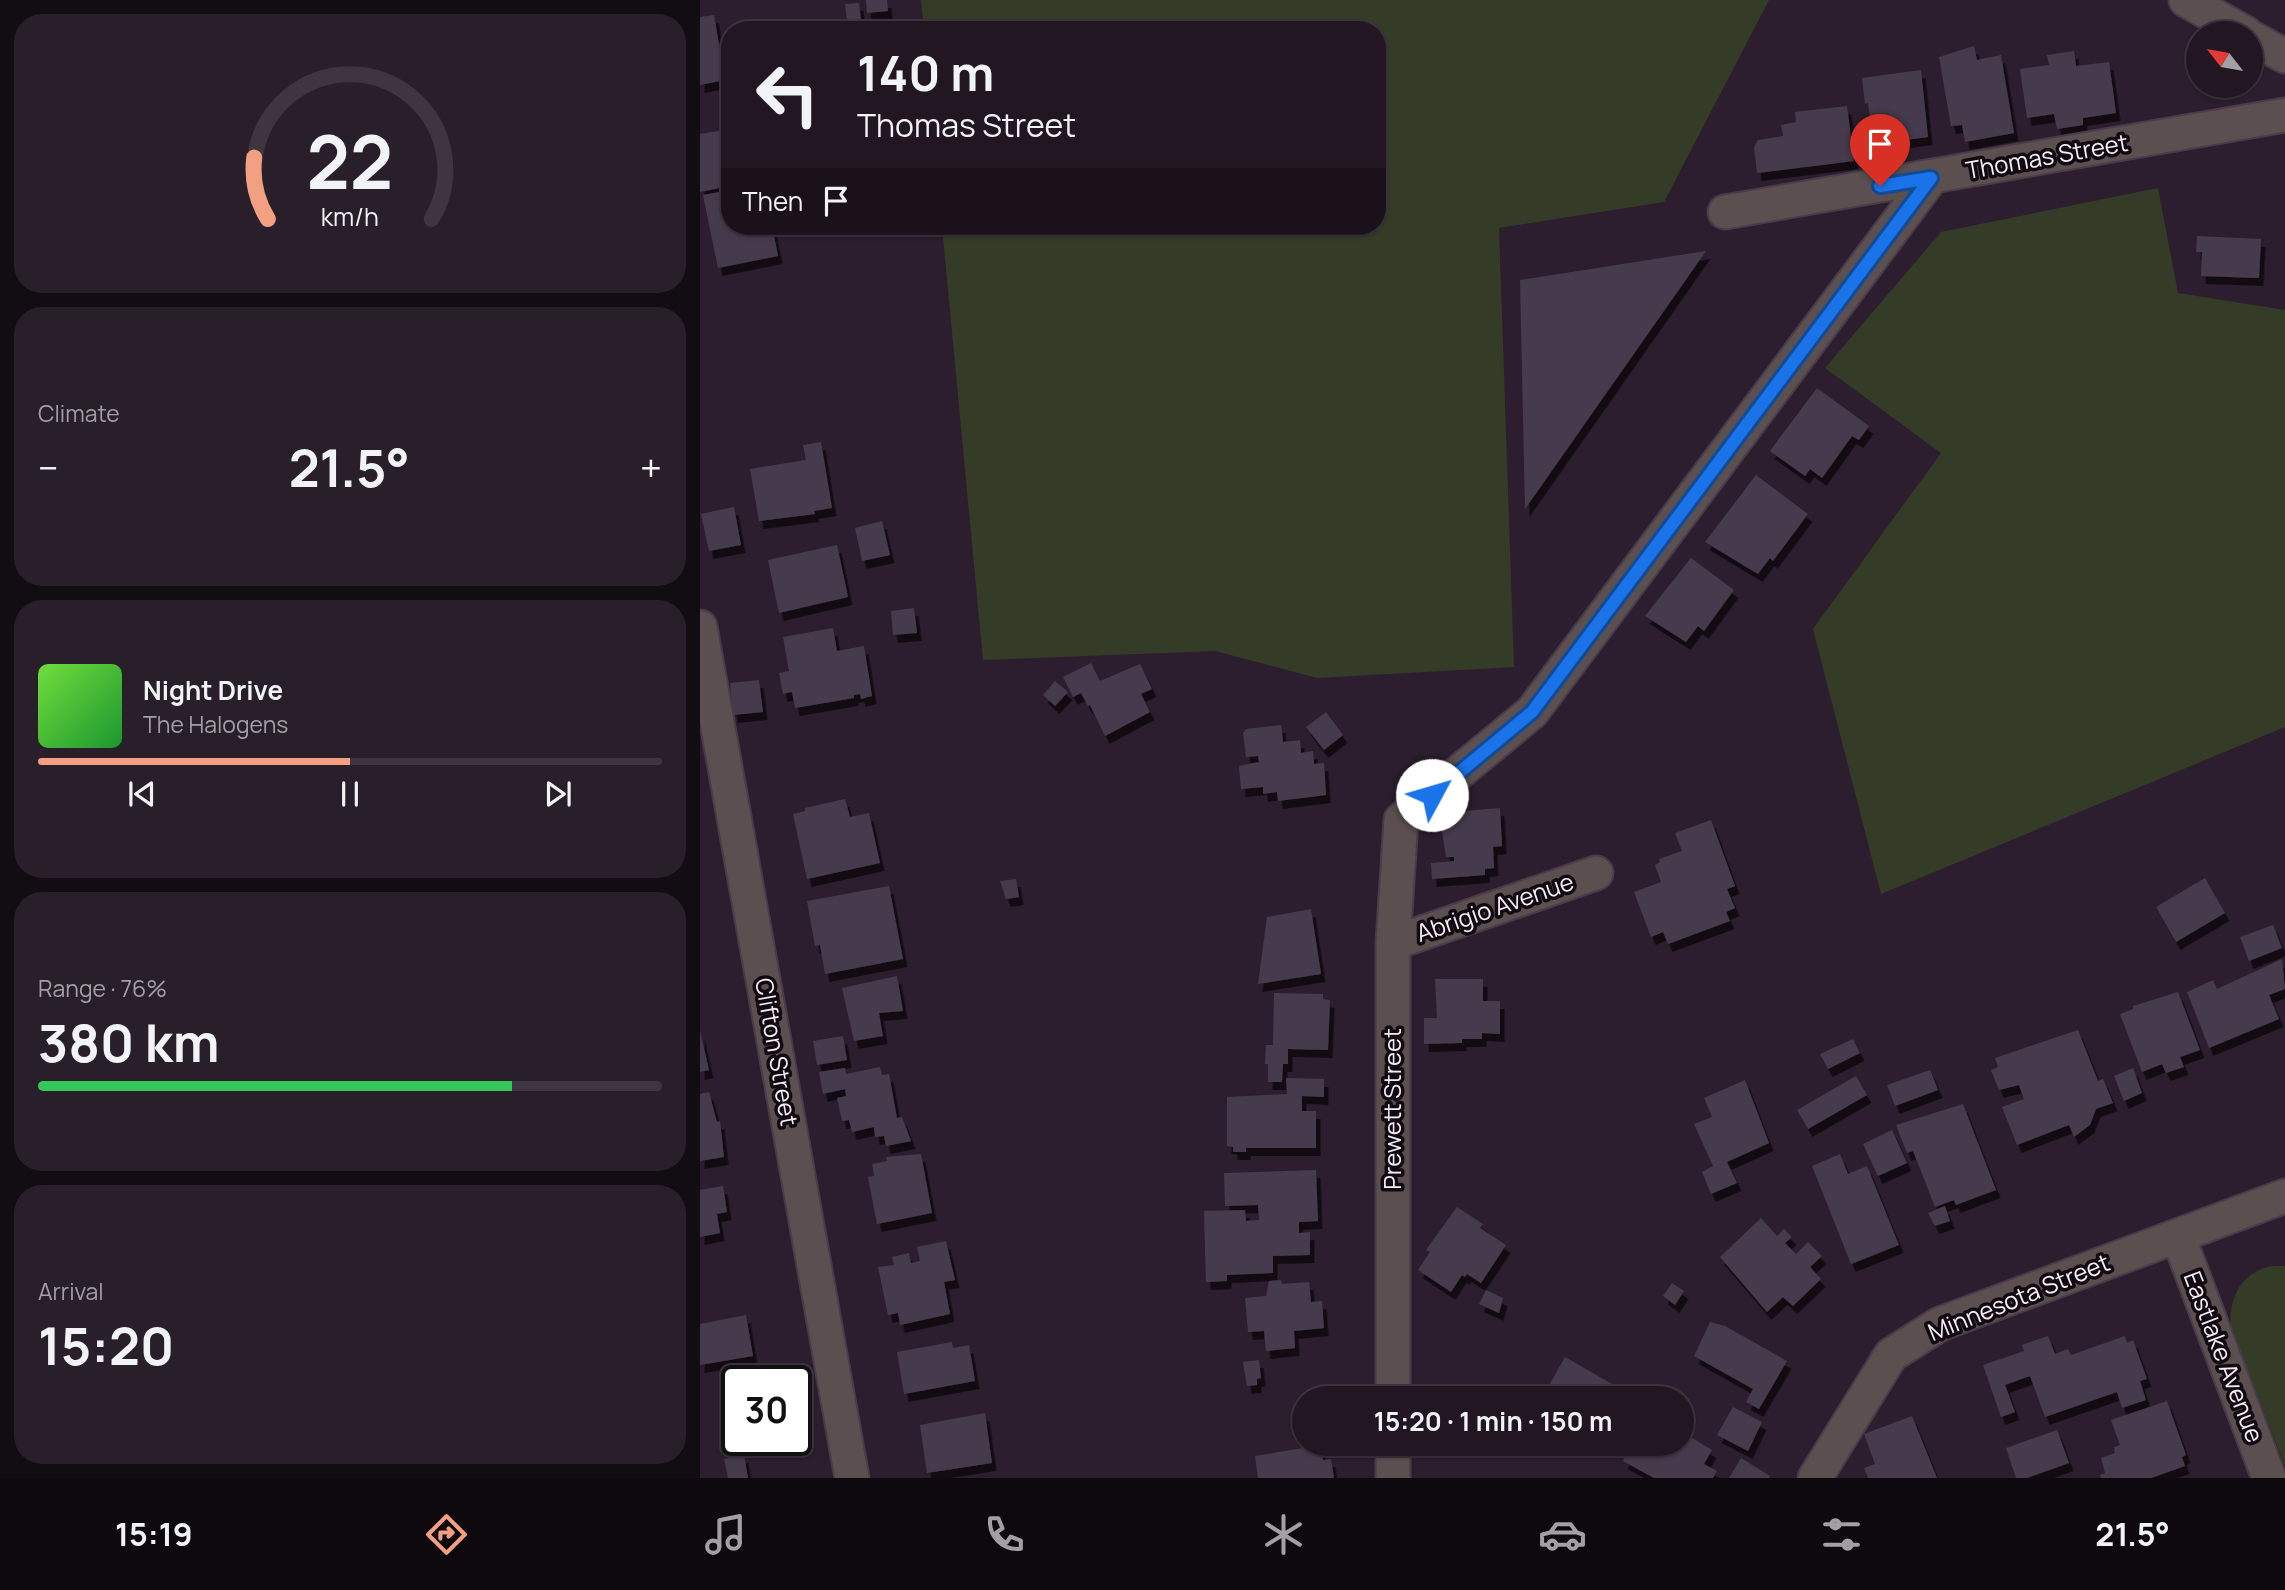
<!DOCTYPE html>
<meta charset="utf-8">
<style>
:root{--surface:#211622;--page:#291f2a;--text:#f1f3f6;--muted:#a29fa5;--line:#3e3540;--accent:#f39f82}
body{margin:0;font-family:Manrope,sans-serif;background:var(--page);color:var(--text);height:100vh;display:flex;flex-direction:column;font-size:26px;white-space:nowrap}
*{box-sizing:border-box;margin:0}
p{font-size:23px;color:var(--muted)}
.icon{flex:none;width:38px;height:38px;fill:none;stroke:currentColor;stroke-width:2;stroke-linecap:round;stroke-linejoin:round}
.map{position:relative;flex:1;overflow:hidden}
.panel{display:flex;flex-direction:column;gap:14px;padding:14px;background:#120c13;width:700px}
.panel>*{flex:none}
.guide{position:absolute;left:21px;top:21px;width:665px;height:214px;border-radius:28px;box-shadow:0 2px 5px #0004,0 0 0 2px var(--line);background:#211622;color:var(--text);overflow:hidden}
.needle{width:46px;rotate:301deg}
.fabs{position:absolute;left:1486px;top:21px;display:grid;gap:14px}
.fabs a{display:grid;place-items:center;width:77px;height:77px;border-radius:50%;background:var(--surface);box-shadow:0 2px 5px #0004,0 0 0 2px var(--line);font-size:35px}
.speed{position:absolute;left:21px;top:1365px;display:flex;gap:14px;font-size:35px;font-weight:700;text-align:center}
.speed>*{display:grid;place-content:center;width:91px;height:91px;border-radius:50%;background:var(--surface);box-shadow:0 2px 5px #0004,0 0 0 2px var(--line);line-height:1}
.speed .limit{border:4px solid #111;border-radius:10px;background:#fff;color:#111}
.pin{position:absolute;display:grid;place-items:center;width:60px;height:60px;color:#fff;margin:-72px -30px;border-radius:50% 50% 50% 0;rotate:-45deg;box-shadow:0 0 7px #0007}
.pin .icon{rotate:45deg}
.me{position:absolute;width:77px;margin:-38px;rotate:51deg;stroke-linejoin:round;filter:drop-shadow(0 0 5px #0008)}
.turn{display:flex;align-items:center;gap:24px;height:147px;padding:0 21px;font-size:32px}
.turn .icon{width:91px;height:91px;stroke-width:2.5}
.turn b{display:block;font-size:49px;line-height:60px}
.then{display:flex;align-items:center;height:66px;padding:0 21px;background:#0003;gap:14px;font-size:26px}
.big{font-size:52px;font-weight:700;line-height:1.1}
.panel .widget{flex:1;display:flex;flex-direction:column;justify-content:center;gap:10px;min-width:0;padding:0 24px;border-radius:28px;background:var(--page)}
.panel .dial{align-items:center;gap:0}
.dial svg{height:182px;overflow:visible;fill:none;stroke:var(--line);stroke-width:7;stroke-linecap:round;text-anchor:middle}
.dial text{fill:var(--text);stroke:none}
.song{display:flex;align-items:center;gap:21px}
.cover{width:84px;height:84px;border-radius:10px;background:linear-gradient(135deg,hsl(100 70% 55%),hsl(130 70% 35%))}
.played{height:7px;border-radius:4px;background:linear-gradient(90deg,var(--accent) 50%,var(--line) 50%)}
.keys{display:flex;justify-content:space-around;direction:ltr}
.heat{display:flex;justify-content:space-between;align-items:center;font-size:38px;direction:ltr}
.charge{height:10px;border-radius:5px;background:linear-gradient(90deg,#34c759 76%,var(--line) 0)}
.trip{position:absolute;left:592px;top:1386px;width:402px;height:70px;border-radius:35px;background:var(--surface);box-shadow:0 2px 5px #0004,0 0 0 2px var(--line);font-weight:700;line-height:70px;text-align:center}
.menu{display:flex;height:112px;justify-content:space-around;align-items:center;background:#0d090e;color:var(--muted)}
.menu .icon{width:49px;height:49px}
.menu .selected{color:var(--accent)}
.menu b{font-size:32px;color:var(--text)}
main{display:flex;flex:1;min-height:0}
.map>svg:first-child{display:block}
</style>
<main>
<section class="panel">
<div class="widget dial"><svg viewBox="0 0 100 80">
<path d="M14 69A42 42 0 1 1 86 69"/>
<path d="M14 69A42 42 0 0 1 8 42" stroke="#f39f82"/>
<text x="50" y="56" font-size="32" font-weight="700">22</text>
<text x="50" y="72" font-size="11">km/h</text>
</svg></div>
<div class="widget"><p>Climate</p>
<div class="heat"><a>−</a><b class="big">21.5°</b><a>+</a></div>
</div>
<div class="widget">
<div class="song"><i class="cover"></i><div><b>Night Drive</b><p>The Halogens</p></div></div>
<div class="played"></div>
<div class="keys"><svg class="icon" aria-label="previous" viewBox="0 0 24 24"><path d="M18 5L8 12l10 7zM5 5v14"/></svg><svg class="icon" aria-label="pause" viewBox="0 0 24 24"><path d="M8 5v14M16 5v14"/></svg><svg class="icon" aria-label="next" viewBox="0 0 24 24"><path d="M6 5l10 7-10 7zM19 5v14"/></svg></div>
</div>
<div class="widget"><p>Range · 76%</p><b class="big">380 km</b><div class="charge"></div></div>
<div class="widget"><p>Arrival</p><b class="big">15:20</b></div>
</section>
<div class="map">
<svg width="1585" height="1478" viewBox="0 0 1585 1478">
<defs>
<filter id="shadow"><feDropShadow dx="4.5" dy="8" stdDeviation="0" flood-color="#0009"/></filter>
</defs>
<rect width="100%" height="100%" fill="#2c1e2e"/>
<path fill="#343c27" d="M221 0H1069L964 202 799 228 814 667 617 678 515 651 283 660 242 226H677V30H224Z
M1458 188 1478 293 1585 310V727L1181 894 1113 629 1241 453 1125 368 1241 232Z
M1571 1266H1585V1466L1531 1328C1528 1298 1541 1273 1571 1266Z"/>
<path fill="#453b4e" filter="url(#shadow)" d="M166 0H187L188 11 167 13Z
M159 3 161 20 147 22 145 4Z
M14 15 25 80 0 85V17Z
M1274 46 1277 60 1301 55 1314 133 1265 142 1262 125 1251 126 1239 57Z
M1374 51 1376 66 1409 62 1416 113 1383 118V125L1357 129 1354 114 1327 118 1320 69 1349 65 1347 55Z
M1221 70 1228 137 1177 144 1174 123 1171 124 1168 103 1165 104 1162 78Z
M1147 106 1154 161 1057 173 1054 147 1058 140 1083 136 1081 125 1096 122 1095 112Z
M30 129V186L0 192V134Z
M30 190V226H72L78 256 18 268 3 195Z
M1497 236 1561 239 1559 278 1501 276 1502 252H1496Z
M1006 251 825 509 820 280Z
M1117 388 1169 426 1159 440 1152 436 1122 478 1110 469 1105 476 1070 451Z
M121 442 132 508 114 511 115 514 59 521 50 469 106 460 103 445Z
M1056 475 1108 514 1073 561 1070 558 1058 574 1005 542Z
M34 507 41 545 9 551 1 514Z
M182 521 190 555 162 561 155 528Z
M137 545 148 597 79 613 68 560Z
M991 558 1034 590 1004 631 998 626 986 642 945 616Z
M214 608 217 633 193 635 191 611Z
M133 628 137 651 164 646 172 696 161 699 160 694 154 695V698L95 708 92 692 83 694 79 673 89 671 83 637Z
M391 663 400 681 440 664 452 689 441 694 450 712 405 736 390 705 388 706 381 693 373 697 363 677Z
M59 680 63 712 33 715 30 683Z
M355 681 368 692 355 706 343 695Z
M626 712 643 735 624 750 606 727Z
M581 725 583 742 600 740 601 753 613 751 614 764 624 763 626 795 578 801 577 792 563 794V787L541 789 539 766 559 762 558 756 546 757 543 733 546 729Z
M145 799 150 817 169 813 180 863 107 879 93 814 105 811V808Z
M800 808 802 846 793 847 794 868 785 869V875L732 879 731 863 754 861V857H746L740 818 753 817V812Z
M1011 820 1035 886 1027 889 1035 908 1026 912 1030 921 968 944 963 932 951 937 934 892 961 882 955 865 960 862 959 859 982 851 975 833Z
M1505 878 1525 913 1476 942 1456 907Z
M316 879 319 897 306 899 300 881Z
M189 886 203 959 125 974 120 945 115 946 107 901Z
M611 909 621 974 558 984 567 917Z
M1573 925 1582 948 1549 961 1540 937Z
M1582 959 1585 989 1569 995 1579 1019 1509 1048 1487 992 1513 980 1517 989Z
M197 976 203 1011 179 1013 183 1036 154 1041 142 988Z
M735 979H783V1001H800V1034L782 1033V1039H762V1043L724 1044V1018H737Z
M1478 992 1500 1050 1480 1057 1484 1067 1466 1073 1462 1064 1442 1072 1420 1014 1433 1009V1006Z
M574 993 623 994V999L630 1000 628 1050 588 1049V1064H583L582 1082H568V1064H565L566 1045H573Z
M1378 1030 1398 1081 1403 1079 1413 1103 1396 1109 1390 1125 1374 1137 1369 1125 1317 1145 1302 1107 1324 1099 1319 1085 1299 1090 1291 1070 1298 1067 1295 1058Z
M0 1031 9 1070 0 1072Z
M143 1036 147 1060 117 1065 113 1041Z
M1153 1039 1160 1053 1128 1069 1120 1054Z
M180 1067 182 1075 189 1074 197 1118 202 1117 211 1141 186 1146 184 1136 175 1137 174 1127 152 1132 149 1120 142 1121 137 1098 146 1096 145 1089 123 1094 119 1072 145 1068 146 1074Z
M1433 1068 1442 1093 1424 1101 1414 1076Z
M1230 1070 1238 1090 1195 1106 1187 1085Z
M1156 1076 1167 1095 1108 1129 1097 1110Z
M586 1078 624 1079V1097L602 1096V1111H616V1148H546V1152H533V1147L527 1146V1097L587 1094Z
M1045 1080 1069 1143 1027 1162 1037 1183 1011 1194 1002 1172 1013 1166 994 1124 1012 1117 1004 1098Z
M9 1092 17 1122 20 1121 24 1157 0 1161V1094Z
M1263 1104 1296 1190 1256 1205 1254 1200 1235 1207 1213 1151 1207 1153 1196 1125Z
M1192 1130 1207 1163 1178 1176 1163 1144Z
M221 1154 232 1213 177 1224 168 1177 174 1176 172 1164 187 1161 186 1157Z
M1140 1154 1148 1174 1167 1166 1199 1245 1151 1264 1112 1166Z
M616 1170 618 1221 599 1222V1233L610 1232V1255L573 1256V1273L527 1275V1281L506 1282 504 1211 545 1210 546 1221 559 1220 558 1205 525 1206 524 1173Z
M23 1186 27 1212 17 1214 20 1233 0 1237V1190Z
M1245 1206 1250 1221 1235 1226 1228 1213Z
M757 1207 783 1224 780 1228 806 1245 781 1283 767 1274 765 1277 762 1275 751 1292 718 1270 730 1252 726 1250Z
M1061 1218 1077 1236 1084 1229 1092 1237 1085 1243 1096 1254 1108 1242 1122 1256 1110 1267 1121 1279 1093 1306 1083 1297 1067 1312 1020 1257Z
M246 1241 255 1280 244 1282 250 1314 200 1325 198 1313 188 1315 178 1267 194 1265 192 1257 209 1253 211 1263 220 1261 217 1247Z
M581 1280 582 1284 609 1282 611 1302 622 1301 624 1328 594 1331 595 1348 566 1351 564 1331 548 1332 545 1298 566 1296 569 1281Z
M972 1283 984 1291 975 1305 963 1296Z
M786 1290 803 1298 799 1313 779 1304Z
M46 1315 53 1356 0 1365V1324Z
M1010 1322 1025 1326 1087 1361 1059 1409 1046 1402 1053 1389 994 1356Z
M1348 1336 1355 1354 1368 1349 1371 1355 1425 1336 1427 1343 1433 1340 1447 1379 1440 1381 1446 1400 1422 1408 1417 1392 1345 1417 1330 1376 1305 1385 1315 1412 1301 1417 1283 1365 1324 1351 1322 1345Z
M252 1342 253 1348 269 1345 275 1381 204 1394 197 1352Z
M865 1357 912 1384 904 1398H842Z
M559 1360 561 1378 557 1379V1385L547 1386 543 1362Z
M79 1363 82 1381H50L48 1367Z
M37 1395V1440L57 1442 35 1447 27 1397Z
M1467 1401 1486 1455 1482 1457 1485 1466 1451 1478H1401L1400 1475 1405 1473 1401 1458 1415 1453 1414 1447 1420 1445 1411 1420Z
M1033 1407 1062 1422 1048 1451 1017 1435Z
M285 1413 292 1463 227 1473 220 1425Z
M1212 1416 1237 1478H1168L1164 1468 1175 1464 1164 1434Z
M1357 1430 1369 1463 1327 1478H1316L1306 1448Z
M982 1432 1012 1450 1004 1464 1017 1471 1013 1478H954L923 1461 932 1444H982Z
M621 1445 623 1460 631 1459 634 1478H558L555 1456Z
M44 1455 48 1478H28L24 1459Z
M1041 1458 1070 1476 1069 1478H1029Z"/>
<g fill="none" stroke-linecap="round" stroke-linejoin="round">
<defs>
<path id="minor" d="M1486 0 1545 33
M1550 37 1585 56
M1025 212 1585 115
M0 627 152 1478
M693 943 896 873
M1478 1236 1569 1478
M693 1398V943L701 820 832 712 1231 178
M693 1478V1444
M1115 1478 1191 1355 1240 1324 1585 1196"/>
</defs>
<use href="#minor" stroke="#483b4a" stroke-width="37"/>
<use href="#minor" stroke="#5b4f50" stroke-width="33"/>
</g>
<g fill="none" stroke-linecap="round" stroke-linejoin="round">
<defs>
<path id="route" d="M732 795 832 712 1231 178 1180 186"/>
</defs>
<use href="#route" stroke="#114b97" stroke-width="18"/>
<use href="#route" stroke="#1a73e8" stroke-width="12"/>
</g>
<g text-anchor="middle" stroke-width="7" stroke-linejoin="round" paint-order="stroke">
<g font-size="24" fill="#f7edf8" stroke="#110b11">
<text transform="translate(1347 157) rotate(-10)" y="8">Thomas Street</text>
<text transform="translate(795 908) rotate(-19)" y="8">Abrigio Avenue</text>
<text transform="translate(76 1052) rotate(80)" y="8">Clifton Street</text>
<text transform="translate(693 1109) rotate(-90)" y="8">Prewett Street</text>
<text transform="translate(1319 1298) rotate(-22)" y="8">Minnesota Street</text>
<text transform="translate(1523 1357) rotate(69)" y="8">Eastlake Avenue</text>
</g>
</g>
</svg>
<div class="fabs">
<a><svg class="needle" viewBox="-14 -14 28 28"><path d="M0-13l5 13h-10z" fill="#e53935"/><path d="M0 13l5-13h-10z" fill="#a29fa5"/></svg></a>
</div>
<div class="speed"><div class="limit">30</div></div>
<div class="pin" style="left:1180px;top:186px;background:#d93025"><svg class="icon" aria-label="arrive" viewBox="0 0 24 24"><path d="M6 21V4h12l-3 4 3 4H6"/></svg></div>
<svg class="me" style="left:732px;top:795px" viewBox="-20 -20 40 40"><circle r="19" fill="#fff"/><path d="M0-13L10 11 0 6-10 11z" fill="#1a73e8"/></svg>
<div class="trip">15:20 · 1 min · 150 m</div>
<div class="guide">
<div class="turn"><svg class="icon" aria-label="left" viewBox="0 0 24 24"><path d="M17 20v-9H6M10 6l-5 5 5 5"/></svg><div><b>140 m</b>Thomas Street</div></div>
<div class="then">Then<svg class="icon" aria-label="arrive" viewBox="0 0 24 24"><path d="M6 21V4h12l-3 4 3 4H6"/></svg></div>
</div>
</div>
</main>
<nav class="menu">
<b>15:19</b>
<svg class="icon selected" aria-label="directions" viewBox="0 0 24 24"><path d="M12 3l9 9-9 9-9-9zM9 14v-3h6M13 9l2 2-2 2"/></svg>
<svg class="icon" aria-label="music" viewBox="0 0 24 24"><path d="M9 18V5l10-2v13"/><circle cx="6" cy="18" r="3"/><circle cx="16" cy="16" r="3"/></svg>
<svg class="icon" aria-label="phone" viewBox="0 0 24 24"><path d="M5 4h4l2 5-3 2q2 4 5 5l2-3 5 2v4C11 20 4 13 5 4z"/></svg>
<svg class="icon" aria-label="climate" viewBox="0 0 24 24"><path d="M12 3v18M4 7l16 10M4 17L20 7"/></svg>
<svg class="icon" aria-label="car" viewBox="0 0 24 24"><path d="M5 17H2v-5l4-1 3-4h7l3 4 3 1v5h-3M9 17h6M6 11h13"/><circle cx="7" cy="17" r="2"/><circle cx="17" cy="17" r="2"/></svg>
<svg class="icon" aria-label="filters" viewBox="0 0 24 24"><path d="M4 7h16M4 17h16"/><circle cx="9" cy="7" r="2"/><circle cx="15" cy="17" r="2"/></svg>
<b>21.5°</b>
</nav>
